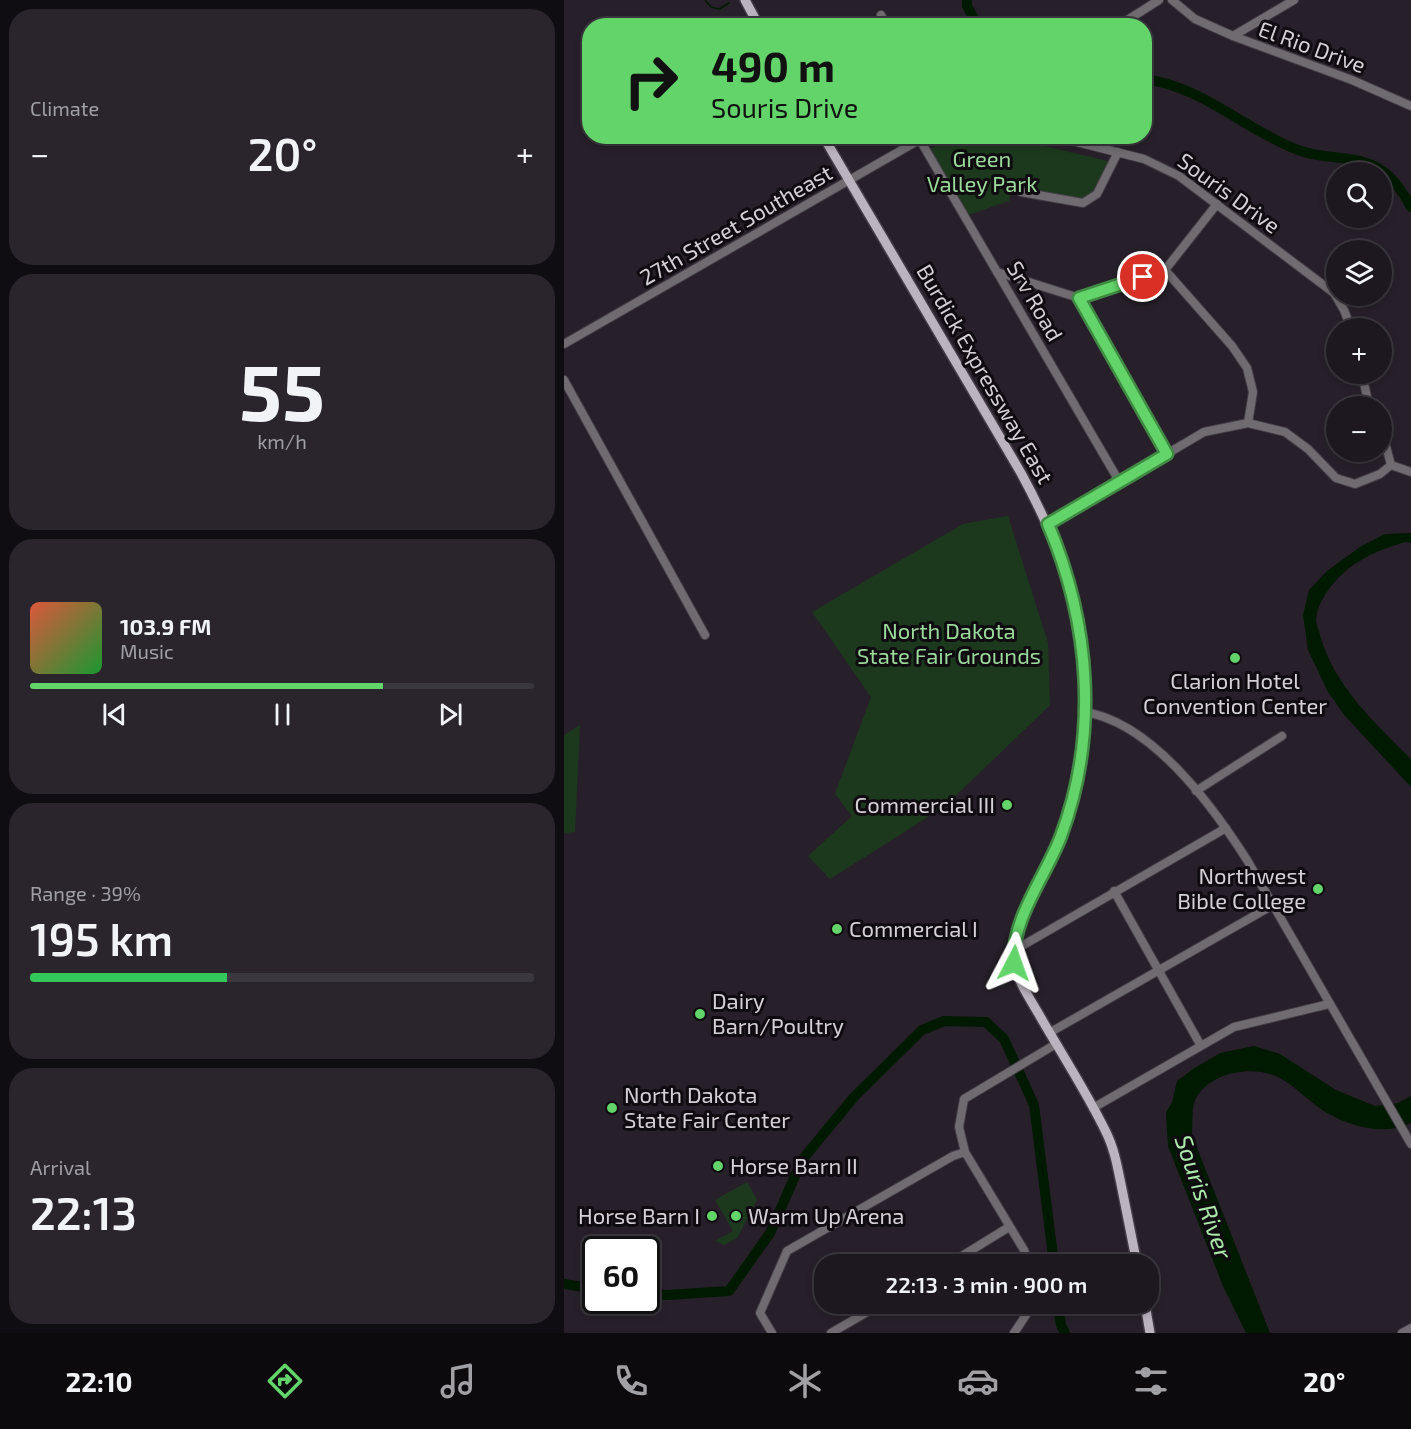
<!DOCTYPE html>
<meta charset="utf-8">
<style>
:root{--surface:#1d1820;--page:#2a252d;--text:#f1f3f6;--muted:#a0a0a5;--line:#3b373e;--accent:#63d469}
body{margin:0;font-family:"Exo 2",sans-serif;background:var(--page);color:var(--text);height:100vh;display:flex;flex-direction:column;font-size:22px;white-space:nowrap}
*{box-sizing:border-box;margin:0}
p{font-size:20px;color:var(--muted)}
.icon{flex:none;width:33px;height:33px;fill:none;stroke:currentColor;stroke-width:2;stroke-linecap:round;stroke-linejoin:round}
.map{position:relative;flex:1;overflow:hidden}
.drawer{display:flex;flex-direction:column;gap:9px;padding:9px;background:#100d12;width:564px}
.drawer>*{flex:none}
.hud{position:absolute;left:18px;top:18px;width:570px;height:126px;border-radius:24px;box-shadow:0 3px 9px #0003,0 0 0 2px var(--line);background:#63d469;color:#111;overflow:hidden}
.controls{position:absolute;left:762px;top:162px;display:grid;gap:12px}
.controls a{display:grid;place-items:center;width:66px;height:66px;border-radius:50%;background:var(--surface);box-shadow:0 3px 9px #0003,0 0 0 2px var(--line);font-size:30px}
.speed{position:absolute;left:18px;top:1236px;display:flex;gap:12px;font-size:30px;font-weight:700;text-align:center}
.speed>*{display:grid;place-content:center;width:78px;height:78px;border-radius:50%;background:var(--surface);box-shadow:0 3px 9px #0003,0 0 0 2px var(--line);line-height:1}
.speed .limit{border:3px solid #111;border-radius:9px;background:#fff;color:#111}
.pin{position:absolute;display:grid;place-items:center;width:51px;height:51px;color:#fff;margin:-26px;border:3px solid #fff;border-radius:50%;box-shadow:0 2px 6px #0007}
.me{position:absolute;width:66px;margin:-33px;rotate:4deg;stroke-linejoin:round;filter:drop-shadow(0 0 4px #0008)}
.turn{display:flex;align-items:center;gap:21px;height:126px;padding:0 30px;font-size:27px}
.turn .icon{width:78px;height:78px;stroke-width:2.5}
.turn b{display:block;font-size:42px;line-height:51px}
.big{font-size:45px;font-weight:600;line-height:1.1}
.drawer .card{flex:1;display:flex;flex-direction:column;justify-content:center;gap:9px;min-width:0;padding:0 21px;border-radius:24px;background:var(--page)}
.drawer .dial{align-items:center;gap:0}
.dial b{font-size:78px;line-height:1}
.song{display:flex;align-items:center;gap:18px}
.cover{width:72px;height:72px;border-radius:9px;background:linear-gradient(135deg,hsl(10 70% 55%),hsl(130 70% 35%))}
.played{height:6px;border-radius:3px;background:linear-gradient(90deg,var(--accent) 70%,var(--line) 70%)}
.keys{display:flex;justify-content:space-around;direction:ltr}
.heat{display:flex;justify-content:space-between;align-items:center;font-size:33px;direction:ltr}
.charge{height:9px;border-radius:4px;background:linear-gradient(90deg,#34c759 39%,var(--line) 0)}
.trip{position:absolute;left:250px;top:1254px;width:345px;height:60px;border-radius:24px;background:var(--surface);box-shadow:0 3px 9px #0003,0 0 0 2px var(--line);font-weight:600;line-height:60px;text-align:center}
.tab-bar{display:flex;height:96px;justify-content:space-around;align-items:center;background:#0c0a0d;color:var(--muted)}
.tab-bar .icon{width:42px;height:42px}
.tab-bar .selected{color:var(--accent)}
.tab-bar b{font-size:27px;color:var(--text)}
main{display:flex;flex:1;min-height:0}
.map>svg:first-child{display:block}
</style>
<main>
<section class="drawer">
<div class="card"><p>Climate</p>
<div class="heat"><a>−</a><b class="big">20°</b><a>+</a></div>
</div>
<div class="card dial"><b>55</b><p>km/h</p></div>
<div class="card">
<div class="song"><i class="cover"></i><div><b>103.9 FM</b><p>Music</p></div></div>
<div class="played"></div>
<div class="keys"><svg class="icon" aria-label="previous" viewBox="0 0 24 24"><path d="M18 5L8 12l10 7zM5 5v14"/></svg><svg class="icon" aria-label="pause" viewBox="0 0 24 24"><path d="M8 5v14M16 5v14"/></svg><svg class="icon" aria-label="next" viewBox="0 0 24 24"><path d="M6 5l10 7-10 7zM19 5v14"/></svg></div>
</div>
<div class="card"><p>Range · 39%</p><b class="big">195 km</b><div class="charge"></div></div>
<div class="card"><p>Arrival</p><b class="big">22:13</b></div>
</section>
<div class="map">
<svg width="847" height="1333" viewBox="0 0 847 1333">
<rect width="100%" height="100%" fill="#27202a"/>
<path fill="#1c391d" d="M387 137H453L459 141 548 162 533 192 519 201 448 189 445 201 404 215 365 150Z
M444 516 484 643 486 705 380 807 266 879 244 856 288 816 271 794 307 697 248 612 399 524Z
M16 725 11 832 0 833V735Z
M183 1182 193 1200 173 1238 160 1245 151 1241 169 1231 151 1200Z"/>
<path fill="#001901" d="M847 533V543L842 542C813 550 788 561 768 585 760 595 752 608 752 622 753 626 755 631 756 635 770 686 811 723 847 759V787L782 717 764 692 744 650 739 615 745 590 763 571 796 547 821 534Z
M690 1046 716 1054 772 1090 811 1106 834 1103 847 1096V1123C820 1136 788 1127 763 1113 746 1103 732 1086 714 1077 688 1065 647 1072 632 1098 627 1107 629 1124 628 1135L706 1333H682L659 1286 604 1146 602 1113 608 1102 613 1081 629 1069 656 1053Z"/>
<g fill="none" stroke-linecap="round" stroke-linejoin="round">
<path stroke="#001901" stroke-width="1.5" d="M141 0 147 7 155 9 165 3"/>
<path stroke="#001901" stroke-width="10" d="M403 0V6L414 26
M580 79C638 86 681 130 734 150 761 161 793 153 819 171 830 179 840 194 847 207
M0 1284 32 1289
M82 1293 103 1295 165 1291 206 1233 238 1160 290 1097 358 1030 380 1021 422 1022 440 1039 470 1105 490 1264
M494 1304 497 1325 501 1333"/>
<defs>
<path id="minor" d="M608 0 631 19 669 36 788 80 847 106
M317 15 323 26
M554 26 595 0
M669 36 730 0
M489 136 580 159 615 176 770 293 780 310 787 328
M356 140 555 481
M457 192 519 203 533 194 554 152
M601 270 668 346 683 368 689 392 684 423
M433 272 515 298 601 270 653 204
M515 298 603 454
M0 344 362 136
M798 374 805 406
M0 380 141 635
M818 431 827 465
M827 465 847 472
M484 524 640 432 684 423 721 432 744 449 772 478 791 484 816 474 827 465
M521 712C588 723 648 805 683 860L847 1144
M632 791 718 736
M550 891 637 1046
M449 951 662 828
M485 1033 709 905
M529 1108 670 1027 765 1004
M385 1264 445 1227
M465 1264 460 1250 401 1152 395 1127 400 1099 492 1044
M208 1333 196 1313 223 1251 389 1156 401 1152
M267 1333 317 1304
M450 1333 466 1309 467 1304
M838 1333 847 1328"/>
<path id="major" d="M181 0 195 26
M259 136 457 473C506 563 529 639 518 742 514 775 508 809 496 839 482 872 445 926 450 961 453 981 467 1000 477 1018 499 1056 523 1093 542 1132 551 1150 554 1170 558 1189 563 1214 568 1239 573 1264
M581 1304 586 1333"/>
</defs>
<use href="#minor" stroke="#433c46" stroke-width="10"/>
<use href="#major" stroke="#433c46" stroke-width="12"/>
<use href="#minor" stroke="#6f6b70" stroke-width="8"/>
<use href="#major" stroke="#bbb3be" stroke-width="9"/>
</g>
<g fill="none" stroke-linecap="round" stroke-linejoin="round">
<defs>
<path id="route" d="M450 963C447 919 482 876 497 836 535 734 526 623 484 524L603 454 515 298 579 277"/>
</defs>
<use href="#route" stroke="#408a44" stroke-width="15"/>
<use href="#route" stroke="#63d469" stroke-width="10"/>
</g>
<g fill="#63d469" stroke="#0f0b10" stroke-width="2">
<circle cx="671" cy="658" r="6"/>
<circle cx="443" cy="805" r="6"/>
<circle cx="754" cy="889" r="6"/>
<circle cx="273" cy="929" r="6"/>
<circle cx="136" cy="1014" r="6"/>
<circle cx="48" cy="1108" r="6"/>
<circle cx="154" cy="1166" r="6"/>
<circle cx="148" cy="1216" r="6"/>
<circle cx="172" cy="1216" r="6"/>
</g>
<g text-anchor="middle" stroke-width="6" stroke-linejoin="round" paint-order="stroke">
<g font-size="22" fill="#d5d0d7" stroke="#0f0b10">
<text transform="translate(748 47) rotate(20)" y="8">El Rio Drive</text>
<text transform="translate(665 193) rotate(36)" y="8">Souris Drive</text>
<text transform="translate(172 225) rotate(-30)" y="8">27th Street Southeast</text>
<text transform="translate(471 301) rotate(60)" y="8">Srv Road</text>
<text transform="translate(421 374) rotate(60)" y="8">Burdick Expressway East</text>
</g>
<g font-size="22" fill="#9ada9a" stroke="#0f0b10">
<text x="418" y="167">Green<tspan x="418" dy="25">Valley Park</tspan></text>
<text x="385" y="639">North Dakota<tspan x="385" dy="25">State Fair Grounds</tspan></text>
</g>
<g font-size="22" fill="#d5d0d7" stroke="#0f0b10" text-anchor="start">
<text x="671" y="689" text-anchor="middle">Clarion Hotel<tspan x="671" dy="25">Convention Center</tspan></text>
<text x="431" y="813" text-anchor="end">Commercial III</text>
<text x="742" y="884" text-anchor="end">Northwest<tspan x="742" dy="25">Bible College</tspan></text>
<text x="285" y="937">Commercial I</text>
<text x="148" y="1009">Dairy<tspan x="148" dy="25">Barn/Poultry</tspan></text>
<text x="60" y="1103">North Dakota<tspan x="60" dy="25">State Fair Center</tspan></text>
<text x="166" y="1174">Horse Barn II</text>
<text x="136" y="1224" text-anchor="end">Horse Barn I</text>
<text x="184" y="1224">Warm Up Arena</text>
</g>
<g font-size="24" font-style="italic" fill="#abebab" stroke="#0f0b10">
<text transform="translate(639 1197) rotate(71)" y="8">Souris River</text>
</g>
</g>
</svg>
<div class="controls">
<a><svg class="icon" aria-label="search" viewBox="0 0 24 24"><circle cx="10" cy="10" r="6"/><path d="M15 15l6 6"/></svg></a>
<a><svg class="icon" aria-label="layers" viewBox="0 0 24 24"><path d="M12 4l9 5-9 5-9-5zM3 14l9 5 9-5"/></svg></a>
<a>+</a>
<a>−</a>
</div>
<div class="speed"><div class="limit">60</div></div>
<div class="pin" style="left:579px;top:277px;background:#d93025"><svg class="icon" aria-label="arrive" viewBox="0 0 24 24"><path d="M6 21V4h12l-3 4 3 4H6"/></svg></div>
<svg class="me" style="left:450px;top:963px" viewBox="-20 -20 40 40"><path d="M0-17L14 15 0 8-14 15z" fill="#63d469" stroke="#fff" stroke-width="4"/></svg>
<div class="trip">22:13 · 3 min · 900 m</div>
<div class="hud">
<div class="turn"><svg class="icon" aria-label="right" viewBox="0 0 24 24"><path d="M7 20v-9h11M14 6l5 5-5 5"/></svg><div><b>490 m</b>Souris Drive</div></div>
</div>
</div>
</main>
<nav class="tab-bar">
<b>22:10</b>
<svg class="icon selected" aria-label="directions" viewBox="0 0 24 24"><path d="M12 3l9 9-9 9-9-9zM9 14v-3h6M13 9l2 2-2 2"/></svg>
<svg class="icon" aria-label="music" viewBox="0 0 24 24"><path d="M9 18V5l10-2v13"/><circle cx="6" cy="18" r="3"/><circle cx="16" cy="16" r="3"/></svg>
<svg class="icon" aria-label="phone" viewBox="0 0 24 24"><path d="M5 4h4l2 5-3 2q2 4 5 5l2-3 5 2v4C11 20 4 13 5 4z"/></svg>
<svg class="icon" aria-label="climate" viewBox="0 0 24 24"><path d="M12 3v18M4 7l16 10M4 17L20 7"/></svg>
<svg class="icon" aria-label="car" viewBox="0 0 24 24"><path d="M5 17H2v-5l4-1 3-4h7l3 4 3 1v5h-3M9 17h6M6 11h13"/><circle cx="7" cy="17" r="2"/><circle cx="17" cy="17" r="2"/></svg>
<svg class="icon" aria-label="filters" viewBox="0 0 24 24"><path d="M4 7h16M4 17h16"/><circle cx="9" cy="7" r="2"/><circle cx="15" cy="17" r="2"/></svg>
<b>20°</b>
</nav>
